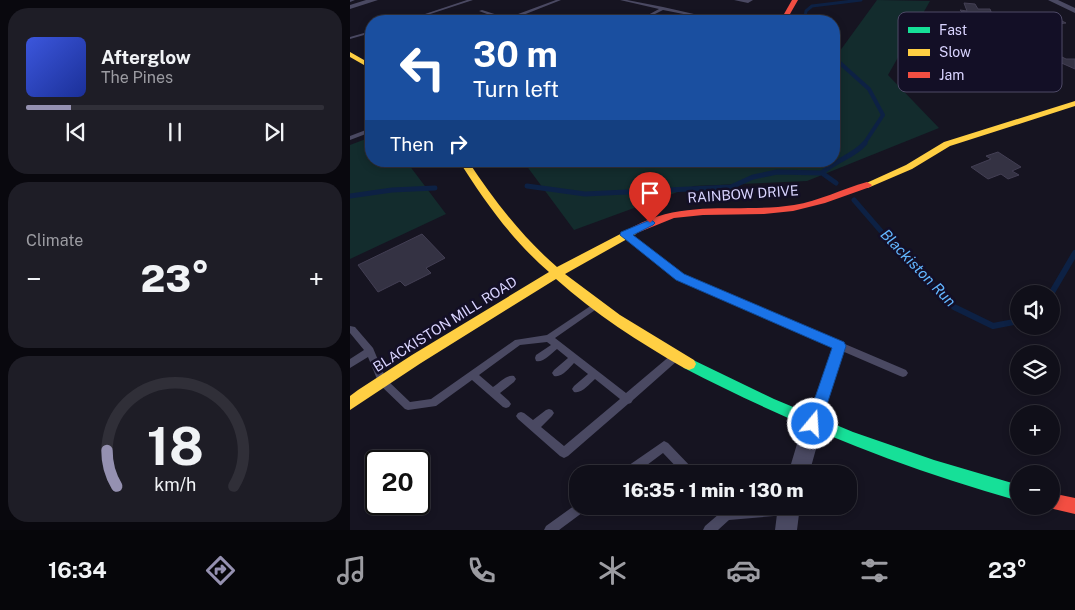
<!DOCTYPE html>
<meta charset="utf-8">
<style>
:root{--surface:#100f19;--page:#1e1d26;--text:#f1f3f6;--muted:#9c9ca2;--line:#302f38;--accent:#9591b1}
body{margin:0;font-family:"Public Sans",sans-serif;background:var(--page);color:var(--text);height:100vh;display:flex;flex-direction:column;font-size:19px;white-space:nowrap}
*{box-sizing:border-box;margin:0}
p{font-size:16px;color:var(--muted)}
.icon{flex:none;width:28px;height:28px;fill:none;stroke:currentColor;stroke-width:2;stroke-linecap:round;stroke-linejoin:round}
.map{position:relative;flex:1;overflow:hidden}
.details{display:flex;flex-direction:column;gap:8px;padding:8px;background:#09080e;width:350px}
.details>*{flex:none}
.banner{position:absolute;left:15px;top:15px;width:475px;height:152px;border-radius:20px;box-shadow:0 2px 8px #0003,0 0 0 1px var(--line);background:#1a4fa0;color:#fff;overflow:hidden}
.tools{position:absolute;left:660px;top:285px;display:grid;gap:10px}
.tools a{display:grid;place-items:center;width:50px;height:50px;border-radius:50%;background:var(--surface);box-shadow:0 2px 8px #0003,0 0 0 1px var(--line);font-size:25px}
.speed{position:absolute;left:15px;top:450px;display:flex;gap:10px;font-size:25px;font-weight:700;text-align:center}
.speed>*{display:grid;place-content:center;width:65px;height:65px;border-radius:50%;background:var(--surface);box-shadow:0 2px 8px #0003,0 0 0 1px var(--line);line-height:1}
.speed .limit{border:2px solid #111;border-radius:8px;background:#fff;color:#111}
.pin{position:absolute;display:grid;place-items:center;width:42px;height:42px;color:#fff;margin:-51px -21px;border-radius:50% 50% 50% 0;rotate:-45deg;box-shadow:0 0 5px #0007}
.pin .icon{rotate:45deg}
.me{position:absolute;width:55px;margin:-28px;rotate:18deg;stroke-linejoin:round;filter:drop-shadow(0 0 4px #0008)}
.turn{display:flex;align-items:center;gap:18px;height:105px;padding:0 25px;font-size:22px}
.turn .icon{width:65px;height:65px;stroke-width:2.5}
.turn b{display:block;font-size:35px;line-height:42px}
.then{display:flex;align-items:center;height:48px;padding:0 25px;background:#0003;gap:10px;font-size:19px}
.big{font-size:38px;font-weight:800;line-height:1.1}
.details .tile{flex:1;display:flex;flex-direction:column;justify-content:center;gap:8px;min-width:0;padding:0 18px;border-radius:20px;background:var(--page)}
.details .dial{align-items:center;gap:0}
.dial svg{height:130px;overflow:visible;fill:none;stroke:var(--line);stroke-width:7;stroke-linecap:round;text-anchor:middle}
.dial text{fill:var(--text);stroke:none}
.song{display:flex;align-items:center;gap:15px}
.cover{width:60px;height:60px;border-radius:8px;background:linear-gradient(135deg,hsl(230 70% 55%),hsl(230 70% 35%))}
.played{height:5px;border-radius:2px;background:linear-gradient(90deg,var(--accent) 15%,var(--line) 15%)}
.keys{display:flex;justify-content:space-around;direction:ltr}
.heat{display:flex;justify-content:space-between;align-items:center;font-size:28px;direction:ltr}
.trip{position:absolute;left:219px;top:465px;width:288px;height:50px;border-radius:20px;background:var(--surface);box-shadow:0 2px 8px #0003,0 0 0 1px var(--line);font-weight:800;line-height:50px;text-align:center}
.tabs{display:flex;height:80px;justify-content:space-around;align-items:center;background:#06060a;color:var(--muted)}
.tabs .icon{width:35px;height:35px}
.tabs .active{color:var(--accent)}
.tabs b{font-size:22px;color:var(--text)}
main{display:flex;flex:1;min-height:0}
.map>svg:first-child{display:block}
</style>
<main>
<section class="details">
<div class="tile">
<div class="song"><i class="cover"></i><div><b>Afterglow</b><p>The Pines</p></div></div>
<div class="played"></div>
<div class="keys"><svg class="icon" aria-label="previous" viewBox="0 0 24 24"><path d="M18 5L8 12l10 7zM5 5v14"/></svg><svg class="icon" aria-label="pause" viewBox="0 0 24 24"><path d="M8 5v14M16 5v14"/></svg><svg class="icon" aria-label="next" viewBox="0 0 24 24"><path d="M6 5l10 7-10 7zM19 5v14"/></svg></div>
</div>
<div class="tile"><p>Climate</p>
<div class="heat"><a>−</a><b class="big">23°</b><a>+</a></div>
</div>
<div class="tile dial"><svg viewBox="0 0 100 80">
<path d="M14 69A42 42 0 1 1 86 69"/>
<path d="M14 69A42 42 0 0 1 8 47" stroke="#9591b1"/>
<text x="50" y="56" font-size="32" font-weight="700">18</text>
<text x="50" y="72" font-size="11">km/h</text>
</svg></div>
</section>
<div class="map">
<svg width="725" height="530" viewBox="0 0 725 530">
<rect width="100%" height="100%" fill="#161421"/>
<path fill="#132c2d" d="M527 0 580 1 538 75 589 128 457 181 344 186 224 230 173 161H484V59Z
M21 137V161H56L96 214 0 259V145Z"/>
<g fill="none" stroke-linecap="round" stroke-linejoin="round">
<path stroke="#0d2144" stroke-width="3" d="M457 21 455 17 456 11 462 6 511 0
M484 58 491 64"/>
<path stroke="#0d2144" stroke-width="4" d="M490 63 519 89 533 115 514 144"/>
<path stroke="#0d2144" stroke-width="5" d="M472 173C485 160 503 157 515 143
M177 186 235 194 381 187 403 177 427 172 472 173 486 183
M0 196 42 190 85 188
M504 200 543 245"/>
<path stroke="#0d2144" stroke-width="6" d="M542 244 604 307 643 326 669 321
M701 294 725 253"/>
</g>
<path fill="#343243" stroke="#433f54" d="M614 3 625 4 628 9H640L642 14 612 12 610 10 617 11Z
M697 14 704 17 699 18 705 20H710L716 23 696 25 691 23H683L675 19 685 17 682 15Z
M708 55 716 59H725V69L698 57Z
M648 152 671 167 662 171 669 175 658 179 651 174 638 179 621 167 641 159 636 156Z
M72 234 95 258 76 268 81 273 55 286 50 281 28 292 8 265Z"/>
<g fill="none" stroke-linecap="round" stroke-linejoin="round">
<path fill="#4a4962" fill-rule="evenodd" d="M0 0H5L0 2Z
M117 0H123L59 21H54Z
M206 0H211L158 21H151L153 20 129 11 132 10 157 18Z
M270 0H277L313 7 375 21H369L313 10 291 21H287L309 9Z
M384 0H403L398 3Z
M21 31V33L0 39V37Z
M21 128V132L0 140V136Z
M273 233H277L333 275 556 370 558 373 556 376 553 377 550 376 492 351 470 420 468 423 465 424 462 423 460 420 484 347 327 279 273 237 271 235Z
M245 303 248 304 249 306 248 308 205 338 276 393 321 355 324 354 327 355 328 358 327 361 283 400 281 403 278 404 218 456 214 458 210 456 168 419 166 416 168 413 171 412 174 413 183 420 196 410 199 409 202 410 204 413 202 416 191 427 214 446 270 399 245 379C239 384 232 394 224 392L222 389 224 386 238 374 224 363C219 368 212 378 204 376L202 373 204 370 218 358 207 349C201 354 193 363 186 361L185 358 186 355 201 345 197 342 170 345 129 375 143 387C149 383 157 374 164 376L166 379 164 382 150 393 159 401 161 404 159 407 156 408 153 407 122 380 86 406 58 410 55 409 29 384 18 357 0 368V359L14 350 0 333V326L5 327 23 348 36 379 60 402 81 399 165 340 197 335Z
M314 441 318 443 344 470 345 474H333L313 453 285 474H271L272 470Z
M228 503V506H237L236 510 209 530H194L196 526Z
M364 506H377L379 509 408 506H440L442 509 440 513 436 515 379 520 368 530H353L355 526 369 514Z"/>
<path fill="#4a4962" fill-rule="evenodd" d="M16 0H28L0 9V5Z
M698 0H708L725 8V13Z
M463 415 470 418 473 424 459 474H438L453 424 456 418Z
M428 506H450L447 530H425Z"/>
<path fill="#16e098" fill-rule="evenodd" d="M339 358 424 399 503 432 584 460 669 485V501C552 468 442 424 334 368L332 364 334 360Z"/>
<path fill="#ffcf43" fill-rule="evenodd" d="M0 52 21 64V69L0 57Z
M725 101V106L600 146 562 169 520 187 517 188 512 185 556 165 594 142Z
M109 161H118C144 200 171 236 207 267L278 230H286L287 232 286 234 215 274 270 315 344 360 346 364 344 368 339 370 334 368C289 342 245 314 206 279L71 363 0 410V396L8 390 62 355 199 272C162 240 135 202 109 161Z"/>
<path fill="#f24e42" fill-rule="evenodd" d="M442 0H448L436 21H430Z
M517 182 522 185 520 187 475 203 443 211 414 214 353 215 324 218 282 235 277 232C281 227 287 225 293 222 341 200 393 213 444 205 469 201 492 189 517 182Z
M701 493 725 498V514L695 507 701 506Z"/>
</g>
<path fill="#1a73e8" stroke="#114b97" d="M300 220 303 221 305 223 303 225 283 235 334 274 494 342 496 346 469 429 463 431 458 429 456 424 482 348 326 280 270 235 271 232Z"/>
<g text-anchor="middle" stroke-width="5" stroke-linejoin="round" paint-order="stroke">
<g font-size="14" fill="#d9d4ff" stroke="#130f26">
<text transform="translate(393 194) rotate(-4)" y="5">RAINBOW DRIVE</text>
<text transform="translate(95 324) rotate(-32)" y="5">BLACKISTON MILL ROAD</text>
</g>
<g font-size="15" font-style="italic" fill="#62b6ff" stroke="#130f26">
<text transform="translate(568 268) rotate(46)" y="5">Blackiston Run</text>
</g>
</g>
<rect x="548" y="12" width="164" height="80" rx="8" fill="#130f26" stroke="#4e4a67" stroke-width="1"/>
<rect x="558" y="27" width="22" height="6" fill="#16e098"/>
<rect x="558" y="49" width="22" height="7" fill="#ffcf43"/>
<rect x="558" y="72" width="22" height="6" fill="#f24e42"/>
<g font-size="14" fill="#d9d4ff">
<text x="589" y="35">Fast</text>
<text x="589" y="57">Slow</text>
<text x="589" y="80">Jam</text>
</g>
</svg>
<div class="tools">
<a><svg class="icon" aria-label="sound" viewBox="0 0 24 24"><path d="M4 9h4l5-4v14l-5-4H4zM17 9q2 3 0 6"/></svg></a>
<a><svg class="icon" aria-label="layers" viewBox="0 0 24 24"><path d="M12 4l9 5-9 5-9-5zM3 14l9 5 9-5"/></svg></a>
<a>+</a>
<a>−</a>
</div>
<div class="speed"><div class="limit">20</div></div>
<div class="pin" style="left:300px;top:223px;background:#d93025"><svg class="icon" aria-label="arrive" viewBox="0 0 24 24"><path d="M6 21V4h12l-3 4 3 4H6"/></svg></div>
<svg class="me" style="left:463px;top:424px" viewBox="-20 -20 40 40"><circle r="17" fill="#1a73e8" stroke="#fff" stroke-width="3"/><path d="M0-11L8 9 0 5-8 9z" fill="#fff"/></svg>
<div class="trip">16:35 · 1 min · 130 m</div>
<div class="banner">
<div class="turn"><svg class="icon" aria-label="left" viewBox="0 0 24 24"><path d="M17 20v-9H6M10 6l-5 5 5 5"/></svg><div><b>30 m</b>Turn left</div></div>
<div class="then">Then<svg class="icon" aria-label="right" viewBox="0 0 24 24"><path d="M7 20v-9h11M14 6l5 5-5 5"/></svg></div>
</div>
</div>
</main>
<nav class="tabs">
<b>16:34</b>
<svg class="icon active" aria-label="directions" viewBox="0 0 24 24"><path d="M12 3l9 9-9 9-9-9zM9 14v-3h6M13 9l2 2-2 2"/></svg>
<svg class="icon" aria-label="music" viewBox="0 0 24 24"><path d="M9 18V5l10-2v13"/><circle cx="6" cy="18" r="3"/><circle cx="16" cy="16" r="3"/></svg>
<svg class="icon" aria-label="phone" viewBox="0 0 24 24"><path d="M5 4h4l2 5-3 2q2 4 5 5l2-3 5 2v4C11 20 4 13 5 4z"/></svg>
<svg class="icon" aria-label="climate" viewBox="0 0 24 24"><path d="M12 3v18M4 7l16 10M4 17L20 7"/></svg>
<svg class="icon" aria-label="car" viewBox="0 0 24 24"><path d="M5 17H2v-5l4-1 3-4h7l3 4 3 1v5h-3M9 17h6M6 11h13"/><circle cx="7" cy="17" r="2"/><circle cx="17" cy="17" r="2"/></svg>
<svg class="icon" aria-label="filters" viewBox="0 0 24 24"><path d="M4 7h16M4 17h16"/><circle cx="9" cy="7" r="2"/><circle cx="15" cy="17" r="2"/></svg>
<b>23°</b>
</nav>
